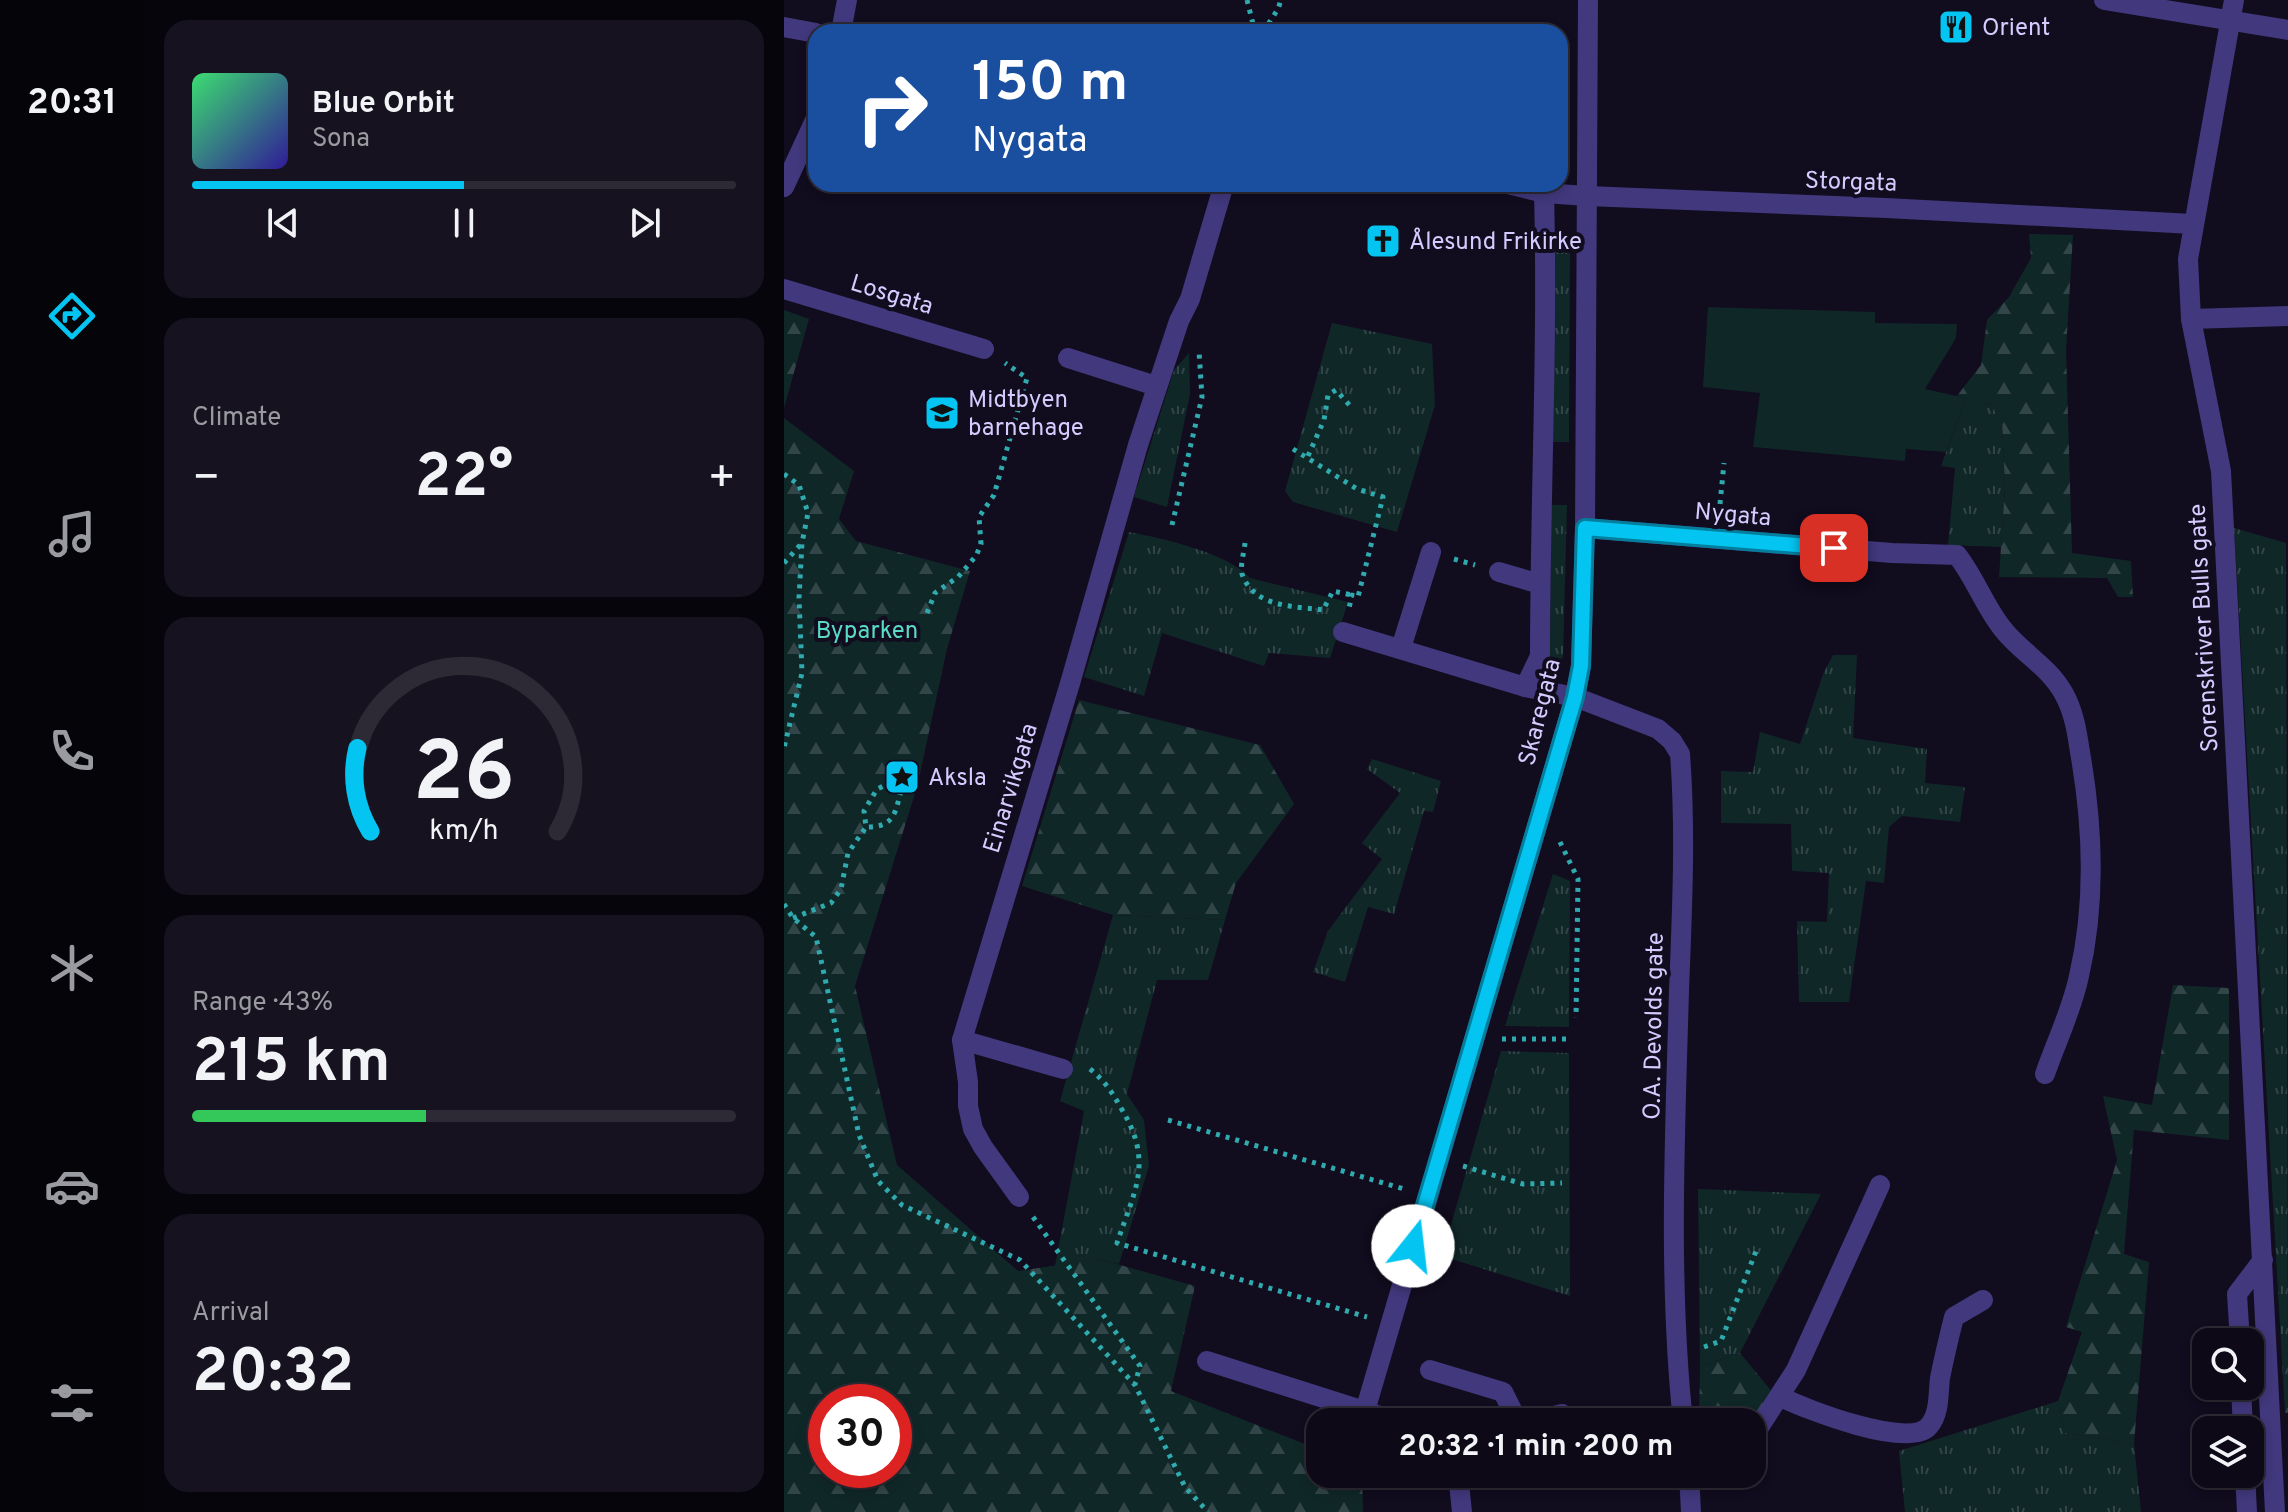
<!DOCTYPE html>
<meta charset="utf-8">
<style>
:root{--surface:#0d0916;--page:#16121f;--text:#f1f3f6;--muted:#9a9aa1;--line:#2d2a35;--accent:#04c4f1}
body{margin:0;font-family:Overpass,sans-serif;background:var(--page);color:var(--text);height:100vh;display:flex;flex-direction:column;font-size:30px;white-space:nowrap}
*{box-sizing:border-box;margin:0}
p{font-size:26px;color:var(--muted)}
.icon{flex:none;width:44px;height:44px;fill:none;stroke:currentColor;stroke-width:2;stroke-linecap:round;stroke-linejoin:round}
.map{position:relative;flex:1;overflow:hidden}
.sheet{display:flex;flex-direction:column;gap:20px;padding:20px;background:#07050c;width:640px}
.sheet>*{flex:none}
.guide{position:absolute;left:24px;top:24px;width:760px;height:168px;border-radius:24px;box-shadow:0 4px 12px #0003,0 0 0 2px var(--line);background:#1a4fa0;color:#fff;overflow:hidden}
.fabs{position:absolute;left:1408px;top:1328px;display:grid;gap:16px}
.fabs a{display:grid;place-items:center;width:72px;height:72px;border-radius:16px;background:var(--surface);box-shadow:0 4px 12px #0003,0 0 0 2px var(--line);font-size:40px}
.speed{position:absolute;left:24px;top:1384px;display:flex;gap:16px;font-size:40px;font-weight:700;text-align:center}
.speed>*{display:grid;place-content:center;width:104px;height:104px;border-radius:50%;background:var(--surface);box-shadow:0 4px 12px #0003,0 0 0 2px var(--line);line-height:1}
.speed .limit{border:12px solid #d22;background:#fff;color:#111}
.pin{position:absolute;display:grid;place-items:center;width:68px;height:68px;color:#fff;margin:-34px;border-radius:16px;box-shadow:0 4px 12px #0006}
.me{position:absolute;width:88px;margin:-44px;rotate:16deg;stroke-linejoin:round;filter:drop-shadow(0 0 6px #0008)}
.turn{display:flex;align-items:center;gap:28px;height:168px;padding:0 32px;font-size:36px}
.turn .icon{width:104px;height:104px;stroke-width:2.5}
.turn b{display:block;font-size:56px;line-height:68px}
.big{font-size:60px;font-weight:700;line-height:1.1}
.sheet .tile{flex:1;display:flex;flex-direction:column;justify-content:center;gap:12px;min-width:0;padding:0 28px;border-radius:24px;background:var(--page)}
.sheet .dial{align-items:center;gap:0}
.dial svg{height:208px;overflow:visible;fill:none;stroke:var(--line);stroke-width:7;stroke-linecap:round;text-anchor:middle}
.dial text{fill:var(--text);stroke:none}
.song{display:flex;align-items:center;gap:24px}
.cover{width:96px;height:96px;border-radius:12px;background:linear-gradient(135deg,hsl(140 70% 55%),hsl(250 70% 35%))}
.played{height:8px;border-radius:4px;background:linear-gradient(90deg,var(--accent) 50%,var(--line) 50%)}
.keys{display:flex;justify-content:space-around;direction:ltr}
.heat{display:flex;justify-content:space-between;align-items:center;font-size:44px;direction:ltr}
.charge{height:12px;border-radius:6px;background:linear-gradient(90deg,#34c759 43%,var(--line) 0)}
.trip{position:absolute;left:522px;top:1408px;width:460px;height:80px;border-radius:24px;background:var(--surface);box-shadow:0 4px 12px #0003,0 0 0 2px var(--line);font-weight:700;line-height:80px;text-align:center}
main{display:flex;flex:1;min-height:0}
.menu{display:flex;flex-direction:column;width:144px;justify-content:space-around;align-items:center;background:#050409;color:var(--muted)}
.menu .icon{width:56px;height:56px}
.menu .active{color:var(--accent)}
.menu b{font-size:36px;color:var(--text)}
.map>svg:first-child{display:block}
</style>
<main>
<nav class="menu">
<b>20:31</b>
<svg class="icon active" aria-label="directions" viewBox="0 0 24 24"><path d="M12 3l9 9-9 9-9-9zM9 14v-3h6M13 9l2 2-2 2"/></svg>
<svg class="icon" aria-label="music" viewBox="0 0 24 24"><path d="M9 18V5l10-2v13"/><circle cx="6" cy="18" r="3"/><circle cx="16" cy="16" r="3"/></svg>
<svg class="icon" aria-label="phone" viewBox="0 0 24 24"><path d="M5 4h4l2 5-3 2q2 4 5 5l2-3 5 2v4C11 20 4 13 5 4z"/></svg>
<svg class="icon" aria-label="climate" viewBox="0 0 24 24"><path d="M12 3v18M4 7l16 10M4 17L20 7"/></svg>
<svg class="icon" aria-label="car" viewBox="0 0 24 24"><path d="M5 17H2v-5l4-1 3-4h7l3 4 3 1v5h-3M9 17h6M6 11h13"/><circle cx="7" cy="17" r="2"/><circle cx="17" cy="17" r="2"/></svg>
<svg class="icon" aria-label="filters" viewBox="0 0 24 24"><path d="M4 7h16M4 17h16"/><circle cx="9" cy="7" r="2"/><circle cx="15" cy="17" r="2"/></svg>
</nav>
<section class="sheet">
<div class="tile">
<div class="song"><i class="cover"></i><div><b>Blue Orbit</b><p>Sona</p></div></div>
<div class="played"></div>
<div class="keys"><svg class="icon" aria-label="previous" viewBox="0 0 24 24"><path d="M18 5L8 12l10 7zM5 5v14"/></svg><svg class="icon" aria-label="pause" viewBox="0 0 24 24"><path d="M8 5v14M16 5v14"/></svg><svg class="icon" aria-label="next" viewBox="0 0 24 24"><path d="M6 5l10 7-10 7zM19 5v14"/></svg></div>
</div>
<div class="tile"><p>Climate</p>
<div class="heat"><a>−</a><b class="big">22°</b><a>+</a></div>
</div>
<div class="tile dial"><svg viewBox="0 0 100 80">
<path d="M14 69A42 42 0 1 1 86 69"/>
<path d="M14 69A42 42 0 0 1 9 37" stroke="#04c4f1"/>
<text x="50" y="56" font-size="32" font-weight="700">26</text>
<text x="50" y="72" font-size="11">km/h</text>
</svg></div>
<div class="tile"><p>Range · 43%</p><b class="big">215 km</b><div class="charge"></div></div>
<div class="tile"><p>Arrival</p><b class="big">20:32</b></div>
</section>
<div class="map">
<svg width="1504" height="1512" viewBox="0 0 1504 1512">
<defs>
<pattern id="grass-tufts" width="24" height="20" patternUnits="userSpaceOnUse" patternTransform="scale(2)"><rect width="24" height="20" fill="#102728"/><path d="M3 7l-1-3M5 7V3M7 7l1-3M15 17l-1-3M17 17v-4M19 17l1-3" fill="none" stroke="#324548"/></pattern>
<pattern id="forest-firs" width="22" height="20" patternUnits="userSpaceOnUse" patternTransform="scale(2)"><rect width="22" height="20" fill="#102728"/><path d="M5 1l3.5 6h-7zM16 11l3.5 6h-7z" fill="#324548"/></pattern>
</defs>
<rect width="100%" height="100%" fill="#110c1e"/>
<path fill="url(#grass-tufts)" d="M774 237H781L786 242 785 442H769L771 243Z
M548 323 648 344 651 405 613 532 509 502 501 491Z
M405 353 406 394 383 507 350 497 390 370Z
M1182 398 1206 404 1218 421 1221 486 1217 547 1164 545 1171 468 1157 466Z
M767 505H783L779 657 775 662 769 661 766 658Z
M1450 528 1502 543 1504 1413H1501Z
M345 532C378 538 444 553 466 578L564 602 546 658 485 653 480 666 378 633 360 696 300 677Z
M1049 655H1073L1069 738 1143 749 1141 783 1181 787 1176 822 1118 816 1105 827 1100 883 1082 881 1065 1002H1015L1013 921 1043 922 1045 873 1008 871 1007 824 937 823V771L969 772 976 732 1016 744 1039 674Z
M588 759 657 781 649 812 640 811 610 914 584 907 561 982 529 972 544 931 598 859 578 843 616 793 583 769Z
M769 874 786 881 785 1027 721 1026Z
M329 915 441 920 424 980H373L343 1094 360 1120 365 1166 335 1264 315 1259 271 1266 300 1111 276 1101Z
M717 1051 785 1053 786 1296 658 1256Z
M914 1189 1037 1194 956 1353 916 1366Z
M1274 1401 1281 1433 1350 1444 1357 1512H1121L1115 1451Z"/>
<path fill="url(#forest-firs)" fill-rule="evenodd" d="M1245 234 1289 235 1282 350 1288 553 1347 561 1349 597H1334L1323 578 1215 577 1221 486 1218 421 1206 404 1173 396 1197 365 1203 320 1225 297 1247 258Z
M0 310 25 319 0 408Z
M0 418 70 471 55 519 72 541 186 571 163 649 133 787 71 986 113 1165 234 1271 315 1259 411 1286 387 1391 536 1450V1474H578L579 1512H0ZM110 1402V1470H42V1402Z
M295 700 476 745 510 804 452 883 441 920 329 915 238 886Z
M1389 985 1445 988V1140L1350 1130 1340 1254 1365 1262 1350 1444 1281 1433 1274 1401 1298 1332 1282 1327 1333 1160 1319 1096 1368 1105Z
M956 1353 989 1393 968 1422H915L916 1366Z"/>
<path fill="#102728" d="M924 307 1091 312V323L1173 324 1172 338 1141 389 1182 398 1162 452 1122 449 1121 461 969 447 976 393 919 387Z"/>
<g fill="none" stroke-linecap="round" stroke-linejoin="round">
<path stroke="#2faaae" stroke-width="5" stroke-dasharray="4 6" stroke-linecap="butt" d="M463 0 471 32
M479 32 494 9 497 0
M509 449 573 489 599 497 574 597 568 595 565 608
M524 456 540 420 544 395 552 390 569 409
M0 474 15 485 24 513 18 543 15 598 18 673 0 748
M935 514 940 463
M388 525 418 397 415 351
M461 543C460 552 456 566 458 574 470 608 510 606 539 610L549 591 568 595
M670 559 691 565
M0 563 18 543
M143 613 151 593 174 577 192 556 197 544 195 517 210 495 243 378 221 363
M776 842 794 879 792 1018
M0 904 9 918 32 937 75 1135 94 1181 118 1205 236 1260 351 1385 401 1487 424 1512
M9 918 47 903 57 889 64 853 82 827 80 811 93 789 108 782 118 787C111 812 112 827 82 827
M718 1039H785
M306 1069C320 1080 328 1092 337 1108 370 1162 351 1189 333 1243L583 1317
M384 1120 620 1189
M679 1166 739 1184 778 1183
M249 1217 356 1366 351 1384
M920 1347 937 1341 972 1251"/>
<path stroke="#41387d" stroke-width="20" d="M0 289 200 349
M1407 319 1504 316
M715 572 756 584
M617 648 647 552
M741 687 756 656C756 502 764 347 760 193
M178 1040 279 1069
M423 1361 615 1422
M646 1370 719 1392 734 1422
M997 1397C1021 1409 1126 1450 1145 1426 1156 1413 1154 1394 1156 1378 1160 1358 1165 1337 1170 1317L1199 1300
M745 1422 778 1414
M968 1438 1012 1370 1096 1185
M674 1474 678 1512"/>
<path stroke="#41387d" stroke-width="20" d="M1320 0 1504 30
M1450 0 1404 259 1407 319 1437 471 1491 1512
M57 32 63 0
M0 187 32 118
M284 358 372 386
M801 528 1108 553 1173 555C1191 578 1200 605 1218 628 1236 652 1265 666 1280 694 1290 712 1293 732 1296 752 1309 826 1312 903 1295 976 1288 1010 1272 1042 1261 1074
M559 632 741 687 791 697 874 729 888 741 896 754C902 833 898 912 895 991 891 1134 884 1280 899 1422
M235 1197 199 1147 189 1129 184 1106V1082L178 1040 287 680 354 445 395 321 406 299 440 184
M1456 1342 1453 1294 1479 1260
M1457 1386 1459 1430
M581 1411 791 697 797 666 801 528 804 0
M905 1474 907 1512
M1461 1474 1463 1512"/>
<path stroke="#41387d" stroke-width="20" d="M0 27 32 33
M724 184 760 193 803 196 1102 208 1409 224"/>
</g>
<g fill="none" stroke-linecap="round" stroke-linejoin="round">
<defs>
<path id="route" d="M629 1246 791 697 797 666 801 528 1050 548"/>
</defs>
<use href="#route" stroke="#037f9d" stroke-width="20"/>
<use href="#route" stroke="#04c4f1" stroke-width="14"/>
</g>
<defs>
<symbol id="restaurant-square" viewBox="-11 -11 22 22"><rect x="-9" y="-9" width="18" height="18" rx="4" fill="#04c4f1" stroke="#110c1e"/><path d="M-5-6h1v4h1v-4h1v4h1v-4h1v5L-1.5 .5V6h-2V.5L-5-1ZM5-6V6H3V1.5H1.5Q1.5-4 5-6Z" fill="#111"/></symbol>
<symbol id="church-square" viewBox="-11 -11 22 22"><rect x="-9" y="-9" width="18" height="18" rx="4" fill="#04c4f1" stroke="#110c1e"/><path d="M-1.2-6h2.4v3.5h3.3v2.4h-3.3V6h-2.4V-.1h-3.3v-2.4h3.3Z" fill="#111"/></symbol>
<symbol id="school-square" viewBox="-11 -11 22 22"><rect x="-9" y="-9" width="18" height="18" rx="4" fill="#04c4f1" stroke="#110c1e"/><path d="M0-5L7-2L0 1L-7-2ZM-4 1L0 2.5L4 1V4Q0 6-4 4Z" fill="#111"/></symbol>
<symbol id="sight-square" viewBox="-11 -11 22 22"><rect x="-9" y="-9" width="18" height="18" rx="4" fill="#04c4f1" stroke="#110c1e"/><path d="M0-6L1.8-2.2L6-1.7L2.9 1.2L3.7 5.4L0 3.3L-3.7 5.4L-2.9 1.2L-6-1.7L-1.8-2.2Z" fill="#111"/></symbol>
</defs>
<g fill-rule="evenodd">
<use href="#restaurant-square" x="1152" y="7" width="40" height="40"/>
<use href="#church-square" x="579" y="221" width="40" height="40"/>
<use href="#school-square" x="138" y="393" width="40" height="40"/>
<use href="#sight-square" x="98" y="757" width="40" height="40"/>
</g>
<g text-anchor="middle" stroke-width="8" stroke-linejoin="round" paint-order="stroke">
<g font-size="24" fill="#d5cbfe" stroke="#110c1e" text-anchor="start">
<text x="1198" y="35">Orient</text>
<text x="625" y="249">Ålesund Frikirke</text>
<text x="184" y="407">Midtbyen<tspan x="184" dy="28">barnehage</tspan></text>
<text x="144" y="785">Aksla</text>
</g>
<g font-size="24" fill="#d5cbfe" stroke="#110c1e">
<text transform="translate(1067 181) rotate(2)" y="8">Storgata</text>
<text transform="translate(108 294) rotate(17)" y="8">Losgata</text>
<text transform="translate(949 514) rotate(5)" y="8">Nygata</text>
<text transform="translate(1419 628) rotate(-93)" y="8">Sorenskriver Bulls gate</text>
<text transform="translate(755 712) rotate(-76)" y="8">Skaregata</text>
<text transform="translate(226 788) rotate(-73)" y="8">Einarvikgata</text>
<text transform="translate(869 1026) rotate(-89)" y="8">O.A. Devolds gate</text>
</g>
<g font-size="24" fill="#59dcc7" stroke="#110c1e">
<text x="83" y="638">Byparken</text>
</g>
</g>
</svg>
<div class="fabs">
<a><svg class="icon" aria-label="search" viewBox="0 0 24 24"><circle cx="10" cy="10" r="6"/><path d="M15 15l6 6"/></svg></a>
<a><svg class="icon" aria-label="layers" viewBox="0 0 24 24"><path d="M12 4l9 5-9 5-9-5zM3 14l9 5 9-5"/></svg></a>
</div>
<div class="speed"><div class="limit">30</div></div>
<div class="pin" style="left:1050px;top:548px;background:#d93025"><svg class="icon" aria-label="arrive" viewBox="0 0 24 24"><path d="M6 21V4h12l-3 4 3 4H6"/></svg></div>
<svg class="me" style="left:629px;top:1246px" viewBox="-20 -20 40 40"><circle r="19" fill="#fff"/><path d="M0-13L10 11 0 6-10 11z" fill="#04c4f1"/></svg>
<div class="trip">20:32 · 1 min · 200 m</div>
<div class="guide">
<div class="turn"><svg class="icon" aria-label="right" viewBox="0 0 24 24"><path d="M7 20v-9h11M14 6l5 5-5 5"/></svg><div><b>150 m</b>Nygata</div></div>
</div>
</div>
</main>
